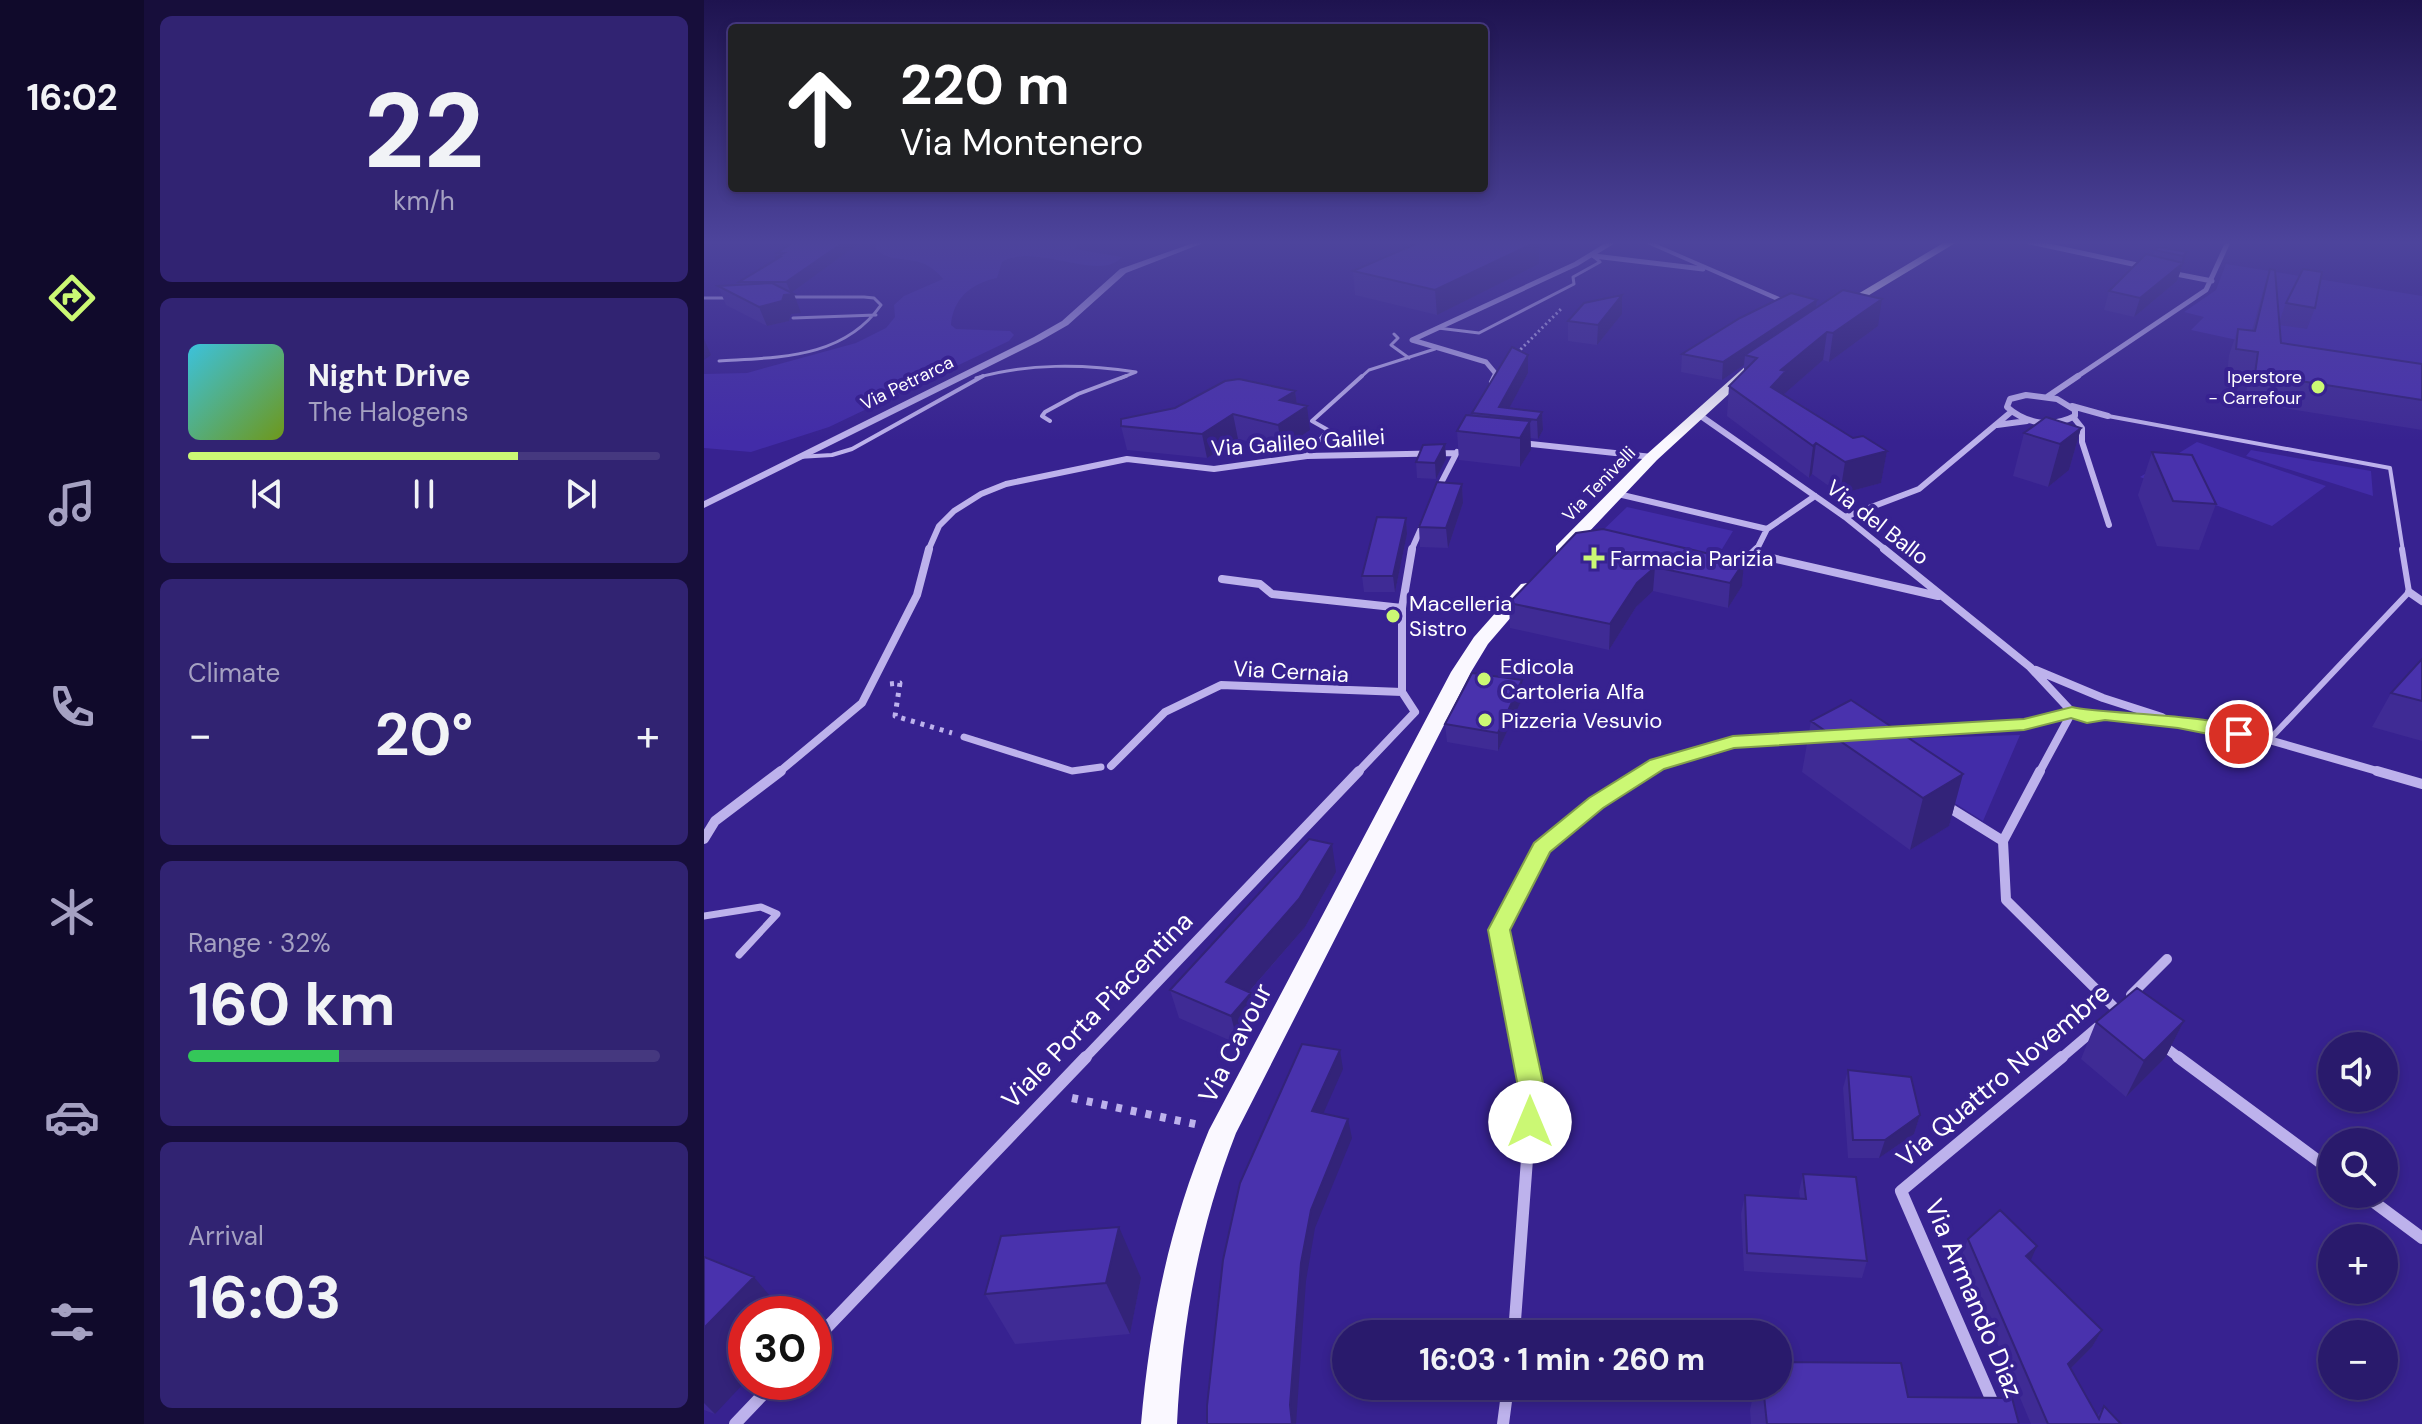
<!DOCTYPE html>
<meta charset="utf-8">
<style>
:root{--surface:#291a6c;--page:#312372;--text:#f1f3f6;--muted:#a5a1c2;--line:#45387f;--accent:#cbf874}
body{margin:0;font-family:"DM Sans",sans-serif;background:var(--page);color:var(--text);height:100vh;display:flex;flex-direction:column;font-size:30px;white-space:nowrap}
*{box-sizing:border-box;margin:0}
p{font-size:26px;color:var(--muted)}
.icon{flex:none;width:44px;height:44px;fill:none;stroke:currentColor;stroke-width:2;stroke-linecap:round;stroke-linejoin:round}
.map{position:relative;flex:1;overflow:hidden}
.side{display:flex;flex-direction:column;gap:16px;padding:16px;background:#170e3b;width:560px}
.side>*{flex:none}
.guide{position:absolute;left:24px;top:24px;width:760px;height:168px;border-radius:8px;box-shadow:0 4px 12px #0003,0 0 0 2px var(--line);background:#202124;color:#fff;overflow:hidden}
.controls{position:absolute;left:1614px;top:1032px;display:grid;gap:16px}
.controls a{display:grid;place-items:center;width:80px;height:80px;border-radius:50%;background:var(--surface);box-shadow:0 4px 12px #0003,0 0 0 2px var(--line);font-size:40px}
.speed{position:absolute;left:24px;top:1296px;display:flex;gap:16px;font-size:40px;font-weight:700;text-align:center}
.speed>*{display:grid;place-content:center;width:104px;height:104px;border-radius:50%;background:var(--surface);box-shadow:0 4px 12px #0003,0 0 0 2px var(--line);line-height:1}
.speed .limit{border:12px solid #d22;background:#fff;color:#111}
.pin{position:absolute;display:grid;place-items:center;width:68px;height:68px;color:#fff;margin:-34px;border:4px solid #fff;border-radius:50%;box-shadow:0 2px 8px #0007}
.me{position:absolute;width:88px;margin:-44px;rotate:0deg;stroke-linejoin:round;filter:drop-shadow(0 0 6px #0008)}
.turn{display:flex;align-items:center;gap:28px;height:168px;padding:0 40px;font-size:36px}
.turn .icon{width:104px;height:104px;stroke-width:2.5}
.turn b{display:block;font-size:56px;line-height:68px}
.big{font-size:60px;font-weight:700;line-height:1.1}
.side .card{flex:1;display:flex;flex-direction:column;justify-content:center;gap:12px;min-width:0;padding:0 28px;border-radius:12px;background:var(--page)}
.side .dial{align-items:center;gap:0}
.dial b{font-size:104px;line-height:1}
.song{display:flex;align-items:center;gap:24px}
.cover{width:96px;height:96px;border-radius:12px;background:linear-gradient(135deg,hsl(190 70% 55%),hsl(80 70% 35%))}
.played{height:8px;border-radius:4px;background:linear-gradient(90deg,var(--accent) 70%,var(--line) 70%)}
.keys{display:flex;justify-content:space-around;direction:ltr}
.heat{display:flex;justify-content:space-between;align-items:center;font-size:44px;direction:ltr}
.charge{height:12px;border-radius:6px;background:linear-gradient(90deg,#34c759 32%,var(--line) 0)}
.trip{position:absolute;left:628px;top:1320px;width:460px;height:80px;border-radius:40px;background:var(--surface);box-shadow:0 4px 12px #0003,0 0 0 2px var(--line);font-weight:700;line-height:80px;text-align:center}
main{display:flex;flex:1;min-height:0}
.menu{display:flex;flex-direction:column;width:144px;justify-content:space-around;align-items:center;background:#100a2b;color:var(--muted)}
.menu .icon{width:56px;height:56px}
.menu .on{color:var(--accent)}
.menu b{font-size:36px;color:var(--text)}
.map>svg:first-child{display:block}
</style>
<main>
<nav class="menu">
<b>16:02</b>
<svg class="icon on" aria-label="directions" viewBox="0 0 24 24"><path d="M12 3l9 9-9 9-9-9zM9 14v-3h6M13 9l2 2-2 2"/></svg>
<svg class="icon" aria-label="music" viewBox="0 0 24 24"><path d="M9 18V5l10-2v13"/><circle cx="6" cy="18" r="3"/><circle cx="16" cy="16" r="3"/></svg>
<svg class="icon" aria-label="phone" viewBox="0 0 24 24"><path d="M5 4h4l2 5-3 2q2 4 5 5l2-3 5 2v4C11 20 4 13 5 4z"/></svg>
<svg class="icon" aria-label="climate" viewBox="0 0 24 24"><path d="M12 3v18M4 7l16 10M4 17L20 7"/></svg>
<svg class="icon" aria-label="car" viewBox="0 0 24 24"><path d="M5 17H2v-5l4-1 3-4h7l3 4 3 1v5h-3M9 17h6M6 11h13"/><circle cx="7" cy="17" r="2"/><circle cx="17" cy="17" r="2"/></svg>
<svg class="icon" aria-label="filters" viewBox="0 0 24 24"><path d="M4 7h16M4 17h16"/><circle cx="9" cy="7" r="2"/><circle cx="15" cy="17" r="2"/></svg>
</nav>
<section class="side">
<div class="card dial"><b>22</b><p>km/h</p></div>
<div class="card">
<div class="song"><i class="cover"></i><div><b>Night Drive</b><p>The Halogens</p></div></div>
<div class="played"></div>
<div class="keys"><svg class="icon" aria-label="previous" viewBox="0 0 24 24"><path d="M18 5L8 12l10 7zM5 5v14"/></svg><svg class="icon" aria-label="pause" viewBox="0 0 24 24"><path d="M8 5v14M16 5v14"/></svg><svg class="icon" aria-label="next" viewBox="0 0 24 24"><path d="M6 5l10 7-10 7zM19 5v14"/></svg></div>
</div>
<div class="card"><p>Climate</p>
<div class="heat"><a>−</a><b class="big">20°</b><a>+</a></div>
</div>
<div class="card"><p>Range · 32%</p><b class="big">160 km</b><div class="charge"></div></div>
<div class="card"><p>Arrival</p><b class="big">16:03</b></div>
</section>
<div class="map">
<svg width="1718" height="1424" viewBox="0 0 1718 1424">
<rect width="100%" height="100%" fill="#372290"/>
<path fill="#422ca8" d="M174 242H375L371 249 418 257C396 283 331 242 298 262L293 278C268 283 249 298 247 325L252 329 306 331 310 335 305 341 125 427 47 452 0 448V374L43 373 152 343 182 328 191 317 190 305 200 296 239 279C214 248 190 269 171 248Z
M1522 264 1718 296V380L1487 330 1500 317 1480 312 1512 290Z
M1493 442 1622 486 1568 526 1436 477Z
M1547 450 1667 471 1669 496 1542 456Z
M923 507 1029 531 1012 559 896 533Z
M1316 735 1279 821 1150 740Z"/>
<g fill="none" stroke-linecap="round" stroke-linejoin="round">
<path stroke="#bdb2ec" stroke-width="3" stroke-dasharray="2 3" stroke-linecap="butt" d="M813 353 857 309"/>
<path stroke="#bdb2ec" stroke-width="5" stroke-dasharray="4 6" stroke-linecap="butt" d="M186 684 196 683 191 716 248 733"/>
<path stroke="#bdb2ec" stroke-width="8" stroke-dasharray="6 9" stroke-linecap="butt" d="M368 1098 495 1125"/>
<path stroke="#bdb2ec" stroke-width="3" d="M0 298H27
M89 318 172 315
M734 328 775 333 870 284 869 277 896 262 889 256
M690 334 694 338 687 345 705 358
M15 361C75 357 139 359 177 305L170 298 160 297H86
M272 378C322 363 381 364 432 372L417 378
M656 378 665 370 731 349"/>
<path stroke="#bdb2ec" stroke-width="4" d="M1404 416 1686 468 1699 551
M346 421 338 416 341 412 374 394 422 376
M604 454 624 430 608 421 658 376
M94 457 128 455 148 449 279 376"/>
<path stroke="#bdb2ec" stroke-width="6" d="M1565 740 1705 592 1698 549"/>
<path stroke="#bdb2ec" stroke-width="7" d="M0 916 57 907 73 914 35 955"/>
<path stroke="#bdb2ec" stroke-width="7" d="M260 737 368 771 397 767"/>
<path stroke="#bdb2ec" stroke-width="5" d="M1326 242 1438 266
M890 256 999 269
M1467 273 1508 281
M790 378 792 374 782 362 708 340 872 264 908 242
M1371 378 1502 290 1524 242"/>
<path stroke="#bdb2ec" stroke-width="6" d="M788 382 791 376
M1322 395 1353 399 1371 410V416C1348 428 1322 424 1303 407L1306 399Z
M1343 397 1374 376
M1368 406 1404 416
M994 414 1141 517 1183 551
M1370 418 1378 428V442L1405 525
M1293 425 1323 421
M817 443 948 457
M734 489 753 452
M914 494 1063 529 1052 551
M1141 517 1215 489 1307 412
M1063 529 1111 496
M224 551 235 526 250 511 277 494 302 484 423 459 510 469 603 456 752 453
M707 551 719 524"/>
<path stroke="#bdb2ec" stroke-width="8" d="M708 549 698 608V692L711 712
M1180 549 1326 667 1368 712 1383 717 1401 715 1474 722 1565 740 1680 773
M1050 554 1234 596
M1032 569 1053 549
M518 579 556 584 568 594 698 608
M1705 592 1718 601
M1332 670 1399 698 1458 717
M1187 732 1320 725 1368 712
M407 766 461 712 517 685 698 692
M74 773 158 703 213 595 225 549
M653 773 711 712
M940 773C991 741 1056 740 1114 737
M1335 773 1368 712"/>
<path stroke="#bdb2ec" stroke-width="10" d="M1336 771 1299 841 1302 900 1417 1014
M1673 771 1718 784
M1241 805 1299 841
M0 839 11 821 77 771
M1427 995 1463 959
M1457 1044 1477 1059
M380 1059 655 771
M821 1059 795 930 838 848 892 803 943 771
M1356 1059 1397 1024"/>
<path stroke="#bdb2ec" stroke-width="12" d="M1474 1057 1628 1171
M1659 1194 1718 1238
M810 1334 828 1092 821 1057
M110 1341 382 1057
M31 1424 71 1382
M799 1424 804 1386
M1298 1424 1197 1191 1358 1057"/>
<path fill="#bdb2ec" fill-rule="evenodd" d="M492 242H502L422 273 364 325 336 341 0 508V501L330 337 358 321 416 269Z
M939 242H948L1096 306 1089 308Z"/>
<path fill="#faf8ff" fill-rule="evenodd" d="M1241 242H1253L1142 309 1132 307Z
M1053 356 1063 359 953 460 864 554H852V546L943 454Z
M823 583 832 588 784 644 767 672 532 1133C495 1228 478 1323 473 1424H437C446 1321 465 1226 505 1130L747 672 770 637 817 584Z"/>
</g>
<path fill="#3f2b95" d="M79 242H157L87 293 97 313 87 314 85 321 63 326 22 305 14 286 37 285 35 282 74 259 73 253 86 245H80Z
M716 242H835V264L733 315 651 295 649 271Z
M1450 250 1483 252 1473 281 1430 317 1400 310 1405 291 1449 256Z
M1566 269 1575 322 1582 303 1611 308 1603 329 1575 325 1577 343 1718 364V430L1541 402 1544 378 1523 375 1525 355 1534 329 1548 331 1558 294Z
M1113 300 1112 308 1174 326 1125 362 1119 360 1079 395 1149 438 1183 451 1177 483 1136 494 1108 474 1105 478 1023 416 1025 386 1040 371V365L1018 380 977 372 978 354Z
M918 314 893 345 864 341V321Z
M824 355V373L805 408 838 412 839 430 834 439 826 438 827 450 816 467 755 460 753 431 769 415 768 413Z
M591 391 593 404 606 430 578 449 534 439 503 458 423 450 417 426Z
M1377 428 1365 470 1344 487 1309 476 1320 433Z
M741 444 742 459 732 479 713 478 712 462Z
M1448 452 1512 504 1495 550 1453 546 1434 495Z
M758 484 759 503 744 548 716 547 715 527Z
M702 518 703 534 691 592H660L658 576Z
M872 533 1040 562 1038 586 1024 608 949 591 932 607 905 650 806 628 805 603Z
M1718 659V741L1668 727 1687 693Z
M819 697 794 751 743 742 741 724Z
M1107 721 1259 774 1245 826 1206 850 1098 772Z
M632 872 601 927 545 992 554 1021 534 1044 475 1018 466 990Z
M1480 1021 1461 1058 1422 1097 1377 1059 1392 1022Z
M1144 1070 1216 1115 1210 1134 1175 1158H1144L1139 1088Z
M1099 1174 1163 1261 1158 1278 1040 1271 1037 1214 1041 1195 1096 1199 1095 1192Z
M1264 1239 1326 1260 1398 1330 1388 1347 1367 1368 1393 1416 1400 1406 1417 1424H1327L1257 1257Z
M0 1257 11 1414 0 1410Z
M437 1278 426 1334 311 1344 281 1294Z
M1051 1386H1074L1204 1397 1315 1424H1047L1046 1410Z"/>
<path fill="#332379" d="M140 242H157L87 293 82 282Z
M832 242H835V264L733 315 731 290Z
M1483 252 1473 281 1430 317 1436 298 1477 265 1479 256Z
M90 294 97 313 87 314 85 321 63 326 55 307 80 295Z
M918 295V314L893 345 894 325Z
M1178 299 1174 326 1125 362 1129 333Z
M1113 300 1111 316 1041 355 1040 365 1018 380 1019 362Z
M1123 332 1119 360 1079 395 1067 387 1077 370Z
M0 339 7 355 0 360Z
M824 355V373L801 416 795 407Z
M591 391 594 412 603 406 606 430 578 449 574 425 576 400Z
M838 412 839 430 834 439 833 420Z
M529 414 534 439 503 458 498 434Z
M826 421 827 450 816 467V438Z
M1377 428 1365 470 1344 487 1356 444Z
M1112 443 1108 474 1105 478 1109 446Z
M741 444 742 459 732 479 731 463Z
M1183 451 1177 483 1136 494 1141 462Z
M758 484 759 503 744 548 742 528Z
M702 518 703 534 691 592 689 576Z
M1040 562 1038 586 1024 608 1026 583Z
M951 567 949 591 932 607 905 650 906 624 933 583Z
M818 680 819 697 794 751V733Z
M1259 774 1245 826 1206 850 1219 798Z
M628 844 632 872 601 927 529 1010 522 982Z
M547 993 554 1021 534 1044 527 1016Z
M1480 1021 1461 1058 1422 1097 1440 1061Z
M636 1050 639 1069 612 1130 608 1111Z
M1216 1115 1210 1134 1175 1158 1181 1140Z
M644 1119 648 1138 611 1228 602 1281 592 1424H588L586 1405 597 1263 607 1210Z
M415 1227 437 1278 426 1334 402 1283Z
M1333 1246 1325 1264 1322 1256Z
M50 1277 81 1314H42V1381L11 1414 0 1403V1328Z
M1398 1330 1388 1347 1354 1381 1364 1364Z"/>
<path fill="#4932ad" stroke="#332379" stroke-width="2" d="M90 242H140L82 282H35L76 257H73L80 253H73Z
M716 242H832L731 290 649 271Z
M1454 247 1483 252 1479 256 1450 250Z
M1442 254 1479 263 1436 298 1405 291Z
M1566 269 1571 270 1577 343 1718 364V400L1551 374 1554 352 1532 349 1534 329 1551 331Z
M1599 269 1618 272 1611 308 1582 303Z
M68 283 90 294 80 295 78 301 55 307 14 286Z
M1139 290 1178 299 1129 333 1123 332 1077 370 1082 371 1067 387 1149 438 1159 436 1183 451 1141 462 1112 443 1109 446 1025 386 1053 358 1041 355Z
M1087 293 1113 300 1019 362 978 354 1036 318Z
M918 295 894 325 864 321 880 303Z
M808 347 824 355 795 407 838 412 833 420 768 413Z
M535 379 591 391 576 400 603 406 574 425 529 414 498 434 417 426V419L471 408 521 381Z
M762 415 826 421 816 438 753 431Z
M1342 417 1377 428 1356 444 1320 433Z
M741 444 731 463 712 462 719 445Z
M1448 452 1488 455 1512 504 1469 501Z
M733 482 758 484 742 528 715 527Z
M673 517 702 518 689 576H658Z
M899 529 1040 562 1026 583 951 567 933 583 906 624 805 603 872 533Z
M1718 659V701L1687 693Z
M768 673 818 680 794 733 741 724Z
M1147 700 1259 774 1219 798 1107 721Z
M605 839 628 844 595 899 522 982 547 993 527 1016 466 990Z
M1433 988 1480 1021 1440 1061 1392 1022Z
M598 1044 636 1050 608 1111 644 1119 607 1210 597 1263 586 1405 588 1424H503V1406L519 1260 536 1183Z
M1144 1070 1207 1077 1216 1115 1181 1140H1149Z
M1099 1174 1152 1177 1163 1261 1043 1253 1041 1195 1102 1199Z
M1296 1210 1333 1246 1322 1256 1398 1330 1364 1364 1395 1419 1400 1406 1417 1424H1344L1264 1239Z
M415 1227 402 1283 281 1294 297 1236Z
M0 1257 50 1277 0 1328Z
M1074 1362 1197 1363 1204 1397 1308 1398 1315 1424H1063L1059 1386H1074Z"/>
<linearGradient id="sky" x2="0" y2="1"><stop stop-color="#1e134f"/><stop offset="0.55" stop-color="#4d449c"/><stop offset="1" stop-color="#4d449c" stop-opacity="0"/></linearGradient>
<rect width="1718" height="441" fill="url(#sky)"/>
<path fill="#cbf874" stroke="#84a14b" stroke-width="2" d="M1368 707C1399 715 1526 713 1544 734L1535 740 1474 728 1401 720 1383 723 1367 718 1320 730 1030 748 960 769 899 808 846 852 806 930 841 1092 835 1131 826 1134 817 1131 813 1122 815 1092 784 930 830 843 885 798 946 760 1029 736 1320 719Z"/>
<g fill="#cbf874" stroke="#372290" stroke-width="3">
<circle cx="1614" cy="387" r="8"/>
<path d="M886 546h8v8h8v8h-8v8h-8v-8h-8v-8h8z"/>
<circle cx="689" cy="616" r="8"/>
<circle cx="780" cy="679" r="8"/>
<circle cx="781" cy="720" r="8"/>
</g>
<g text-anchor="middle" stroke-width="8" stroke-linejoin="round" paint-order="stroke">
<g font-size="18" fill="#fff" stroke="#372290" text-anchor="end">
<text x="1598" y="383">Iperstore<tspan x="1598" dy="21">- Carrefour</tspan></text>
</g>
<g font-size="18" fill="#fff" stroke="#372290">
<text transform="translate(203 383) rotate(-26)" y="6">Via Petrarca</text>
<text transform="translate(895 484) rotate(-46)" y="6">Via Tenivelli</text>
</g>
<g font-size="22" fill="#fff" stroke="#372290">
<text transform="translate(594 442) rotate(-4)" y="8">Via Galileo Galilei</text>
<text transform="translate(1174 522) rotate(38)" y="8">Via del Ballo</text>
<text transform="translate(587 671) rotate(3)" y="8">Via Cernaia</text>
</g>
<g font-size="22" fill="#fff" stroke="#372290" text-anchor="start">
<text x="906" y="566">Farmacia Parizia</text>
<text x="705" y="611">Macelleria<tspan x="705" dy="25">Sistro</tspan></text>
<text x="796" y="674">Edicola<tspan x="796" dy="25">Cartoleria Alfa</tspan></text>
<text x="797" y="728">Pizzeria Vesuvio</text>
</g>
<g font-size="26" fill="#fff" stroke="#372290">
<text transform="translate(393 1010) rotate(-46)" y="9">Viale Porta Piacentina</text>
<text transform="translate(531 1043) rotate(-63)" y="9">Via Cavour</text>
<text transform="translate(1299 1075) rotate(-40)" y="9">Via Quattro Novembre</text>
<text transform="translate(1270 1298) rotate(67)" y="9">Via Armando Diaz</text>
</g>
</g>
</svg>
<div class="controls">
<a><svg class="icon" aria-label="sound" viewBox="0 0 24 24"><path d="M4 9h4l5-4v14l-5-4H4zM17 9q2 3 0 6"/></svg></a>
<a><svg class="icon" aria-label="search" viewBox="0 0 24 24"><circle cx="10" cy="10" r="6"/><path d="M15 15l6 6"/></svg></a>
<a>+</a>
<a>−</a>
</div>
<div class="speed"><div class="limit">30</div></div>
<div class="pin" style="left:1535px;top:734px;background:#d93025"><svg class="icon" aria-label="arrive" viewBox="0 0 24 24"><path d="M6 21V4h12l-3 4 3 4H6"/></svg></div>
<svg class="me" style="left:826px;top:1122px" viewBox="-20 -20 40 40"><circle r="19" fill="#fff"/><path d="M0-13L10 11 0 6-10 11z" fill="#cbf874"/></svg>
<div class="trip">16:03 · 1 min · 260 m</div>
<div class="guide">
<div class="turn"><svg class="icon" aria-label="ahead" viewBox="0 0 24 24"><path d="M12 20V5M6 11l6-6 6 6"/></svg><div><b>220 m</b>Via Montenero</div></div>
</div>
</div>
</main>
